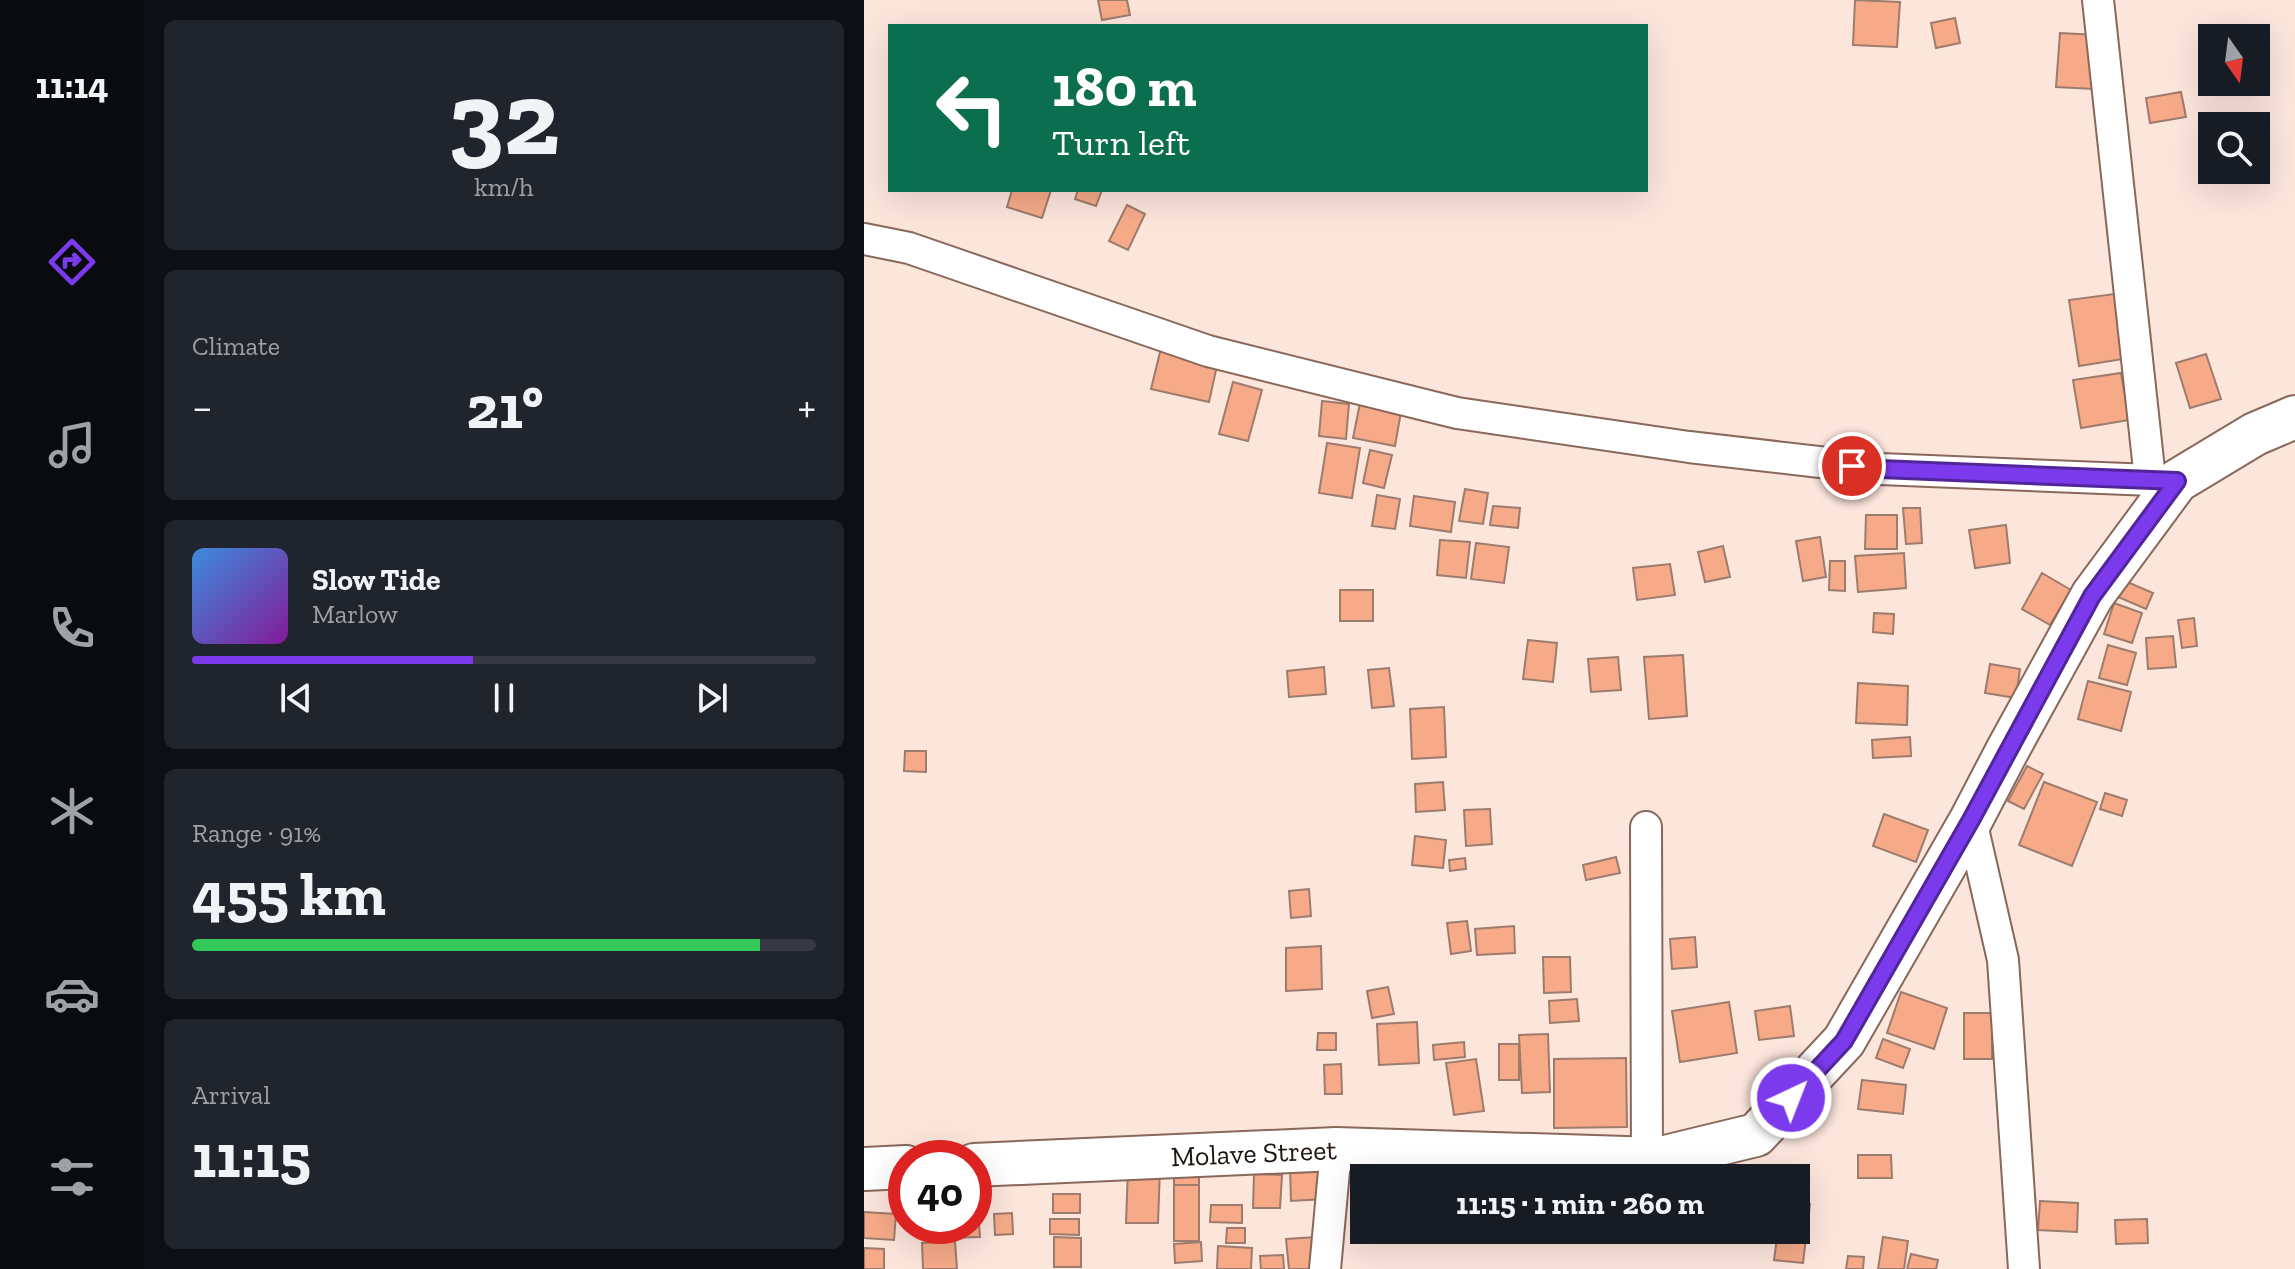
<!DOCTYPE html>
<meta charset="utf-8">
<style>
:root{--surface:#171b24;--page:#20242c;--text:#f1f3f6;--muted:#9ea1a6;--line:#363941;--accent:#7c3aed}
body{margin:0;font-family:"Zilla Slab",serif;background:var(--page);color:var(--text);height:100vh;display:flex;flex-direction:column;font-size:30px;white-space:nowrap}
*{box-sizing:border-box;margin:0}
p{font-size:26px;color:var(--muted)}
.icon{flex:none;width:44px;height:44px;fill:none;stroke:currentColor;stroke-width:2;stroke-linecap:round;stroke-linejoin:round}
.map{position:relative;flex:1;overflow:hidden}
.drawer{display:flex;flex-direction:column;gap:20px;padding:20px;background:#0d0f14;width:720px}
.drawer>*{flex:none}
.banner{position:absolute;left:24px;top:24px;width:760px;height:168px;border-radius:0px;box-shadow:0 8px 32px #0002;background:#0b6e4f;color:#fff;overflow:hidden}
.needle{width:52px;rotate:166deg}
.tools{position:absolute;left:1334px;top:24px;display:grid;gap:16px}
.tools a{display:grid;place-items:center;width:72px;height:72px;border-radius:0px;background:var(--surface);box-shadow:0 8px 32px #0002;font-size:40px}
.speed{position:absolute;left:24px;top:1140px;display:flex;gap:16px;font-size:40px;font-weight:700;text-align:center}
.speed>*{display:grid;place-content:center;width:104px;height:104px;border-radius:50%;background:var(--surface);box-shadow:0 8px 32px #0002;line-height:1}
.speed .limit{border:12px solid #d22;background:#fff;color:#111}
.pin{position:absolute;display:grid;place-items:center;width:68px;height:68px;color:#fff;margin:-34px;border:4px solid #fff;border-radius:50%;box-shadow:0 2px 8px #0007}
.me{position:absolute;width:88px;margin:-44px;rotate:43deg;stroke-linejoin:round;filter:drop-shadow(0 0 6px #0008)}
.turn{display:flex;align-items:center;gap:28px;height:168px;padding:0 32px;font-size:36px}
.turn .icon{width:104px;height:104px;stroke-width:2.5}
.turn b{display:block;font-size:56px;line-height:68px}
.big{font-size:60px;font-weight:700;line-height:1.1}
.drawer .tile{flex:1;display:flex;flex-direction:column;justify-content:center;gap:12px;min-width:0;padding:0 28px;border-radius:12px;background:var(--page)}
.drawer .dial{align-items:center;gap:0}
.dial b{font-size:104px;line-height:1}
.song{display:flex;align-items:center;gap:24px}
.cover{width:96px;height:96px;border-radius:12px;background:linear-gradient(135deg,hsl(210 70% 55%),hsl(290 70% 35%))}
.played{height:8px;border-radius:4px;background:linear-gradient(90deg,var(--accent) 45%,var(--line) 45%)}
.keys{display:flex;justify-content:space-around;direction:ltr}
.heat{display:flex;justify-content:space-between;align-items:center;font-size:44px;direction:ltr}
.charge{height:12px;border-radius:6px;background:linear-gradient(90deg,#34c759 91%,var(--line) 0)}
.trip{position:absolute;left:486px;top:1164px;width:460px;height:80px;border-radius:0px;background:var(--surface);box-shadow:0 8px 32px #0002;font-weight:700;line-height:80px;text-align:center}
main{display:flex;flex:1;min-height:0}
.tab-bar{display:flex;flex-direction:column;width:144px;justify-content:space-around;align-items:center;background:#090b0e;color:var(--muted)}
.tab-bar .icon{width:56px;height:56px}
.tab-bar .on{color:var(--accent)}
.tab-bar b{font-size:36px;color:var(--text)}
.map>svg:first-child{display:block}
</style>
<main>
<nav class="tab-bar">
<b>11:14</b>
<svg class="icon on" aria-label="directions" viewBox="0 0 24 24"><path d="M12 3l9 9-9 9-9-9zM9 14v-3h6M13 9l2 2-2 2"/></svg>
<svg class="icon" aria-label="music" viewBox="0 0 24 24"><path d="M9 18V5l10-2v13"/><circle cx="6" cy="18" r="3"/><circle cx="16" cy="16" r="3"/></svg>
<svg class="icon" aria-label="phone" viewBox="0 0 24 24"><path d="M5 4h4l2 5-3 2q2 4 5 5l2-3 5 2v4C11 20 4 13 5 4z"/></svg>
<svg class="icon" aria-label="climate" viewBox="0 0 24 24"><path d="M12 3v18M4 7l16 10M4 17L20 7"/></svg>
<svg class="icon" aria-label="car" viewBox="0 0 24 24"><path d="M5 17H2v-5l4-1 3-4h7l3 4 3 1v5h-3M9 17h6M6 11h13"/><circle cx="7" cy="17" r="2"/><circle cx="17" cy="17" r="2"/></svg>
<svg class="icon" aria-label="filters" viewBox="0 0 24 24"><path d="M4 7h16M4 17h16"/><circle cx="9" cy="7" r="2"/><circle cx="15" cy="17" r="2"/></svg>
</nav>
<section class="drawer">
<div class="tile dial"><b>32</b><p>km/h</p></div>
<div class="tile"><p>Climate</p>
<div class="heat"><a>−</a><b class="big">21°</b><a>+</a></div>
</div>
<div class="tile">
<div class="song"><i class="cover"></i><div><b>Slow Tide</b><p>Marlow</p></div></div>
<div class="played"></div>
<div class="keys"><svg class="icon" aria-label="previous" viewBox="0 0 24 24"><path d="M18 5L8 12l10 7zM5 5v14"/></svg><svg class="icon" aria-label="pause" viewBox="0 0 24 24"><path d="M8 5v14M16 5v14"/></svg><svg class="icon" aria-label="next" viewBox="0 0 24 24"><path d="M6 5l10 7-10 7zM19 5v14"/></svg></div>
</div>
<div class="tile"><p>Range · 91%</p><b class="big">455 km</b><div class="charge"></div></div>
<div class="tile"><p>Arrival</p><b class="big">11:15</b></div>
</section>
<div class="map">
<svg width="1431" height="1269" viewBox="0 0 1431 1269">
<rect width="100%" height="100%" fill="#fce5db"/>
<path fill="#f6aa88" stroke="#9d7b6d" stroke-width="2" d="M234 0H263L266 15 238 20Z
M991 0 1036 2 1033 47 989 45Z
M1091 18 1096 43 1072 48 1067 23Z
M1196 33 1233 35 1230 89 1192 87Z
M1317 92 1322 117 1286 123 1282 98Z
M148 190H187L178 218 143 207Z
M214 190H238L232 206 211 199Z
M263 205 281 214 264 250 245 241Z
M1250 294 1259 359 1215 366 1205 300Z
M297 348 354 361 345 402 287 389Z
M1342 354 1357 399 1326 408 1312 363Z
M1257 373 1265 420 1217 428 1209 380Z
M369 382 398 390 384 441 355 434Z
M497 398 538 406 531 446 489 438Z
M458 401 485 404 482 439 455 436Z
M463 443 496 448 488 498 455 493Z
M506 450 528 455 520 488 499 483Z
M601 489 624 493 619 524 595 521Z
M513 495 536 499 531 529 508 526Z
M550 496 591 502 587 532 546 526Z
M629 506 656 508 654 528 626 525Z
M1039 508H1056L1058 543 1042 544Z
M1002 515H1033V549H1001Z
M1142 525 1146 563 1111 568 1105 530Z
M956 537 962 577 939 581 932 541Z
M576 540 606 542 602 578 573 575Z
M612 543 645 547 640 583 607 579Z
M859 546 866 577 841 582 834 552Z
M1040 553 1042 588 994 592 991 556Z
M966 561H981V591L965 590Z
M806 564 811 595 773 600 769 568Z
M1178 573 1207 590 1186 625 1158 609Z
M1261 581 1289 593 1282 609 1254 597Z
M476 590H509V621H476Z
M1250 603 1278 613 1268 643 1240 634Z
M1010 613 1030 614 1029 634 1009 632Z
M1330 618 1333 646 1318 648 1314 620Z
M1309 636 1312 667 1284 669 1282 638Z
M664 640 693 643 689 682 659 679Z
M1244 645 1272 653 1263 685 1235 678Z
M819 655 823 716 785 719 780 657Z
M754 657 757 690 727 692 724 659Z
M1126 664 1156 669 1152 698 1121 693Z
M460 667 462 694 425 697 423 671Z
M525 668 530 706 508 708 504 670Z
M1224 681 1267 692 1257 731 1214 719Z
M994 683 1044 686 1043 725 992 723Z
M580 707 582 757 548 759 546 709Z
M1046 737 1047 756 1009 758 1008 740Z
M41 751H62V772L40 771Z
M1163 766 1179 774 1160 809 1144 801Z
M579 782 581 810 552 812 551 784Z
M1180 782 1233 802 1208 866 1155 845Z
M1241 793 1263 800 1258 816 1236 809Z
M626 809 628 844 602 846 600 810Z
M1020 814 1064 830 1052 862 1009 846Z
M551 836 582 840 579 868 548 865Z
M752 857 756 873 722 880 719 865Z
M601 858 602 869 586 871 585 860Z
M445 889 447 916 427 918 425 891Z
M603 921 607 951 587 954 583 923Z
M650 926 651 953 613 955 611 929Z
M831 937 833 967 808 969 806 939Z
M457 946 458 989 422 991V948Z
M679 957H706L707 992 680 993Z
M524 987 530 1014 508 1018 503 991Z
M1037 992 1083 1008 1070 1049 1023 1033Z
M713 999 715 1021 686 1023 685 1001Z
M865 1002 873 1053 816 1062 808 1011Z
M926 1006 930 1036 895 1040 891 1011Z
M1100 1013H1128V1059H1100Z
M553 1022 555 1063 515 1065 513 1024Z
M454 1033H472V1050H453Z
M684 1034 686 1092 658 1093 655 1035Z
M1019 1039 1046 1049 1039 1068 1012 1058Z
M600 1042 601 1057 570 1060 569 1045Z
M635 1044H655V1080H635Z
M762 1058 763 1127 690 1128V1059Z
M612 1059 620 1111 590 1115 582 1063Z
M477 1064 478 1094H461L460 1065Z
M998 1080 1042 1085 1039 1114 994 1109Z
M994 1155H1027L1028 1178H994Z
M310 1158H335V1185H310Z
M459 1166 460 1199 427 1201 426 1167Z
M264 1168 296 1169 294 1223H262Z
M390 1174 418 1175 416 1208H389Z
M310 1185H335V1241H310Z
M110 1186H114L116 1219H110Z
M189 1194H216V1213H189Z
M1176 1201 1214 1203 1213 1232 1174 1230Z
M932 1202 946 1204 939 1263 910 1260 914 1230H932Z
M347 1205H378V1223L346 1222Z
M0 1212 32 1214 30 1240 0 1238Z
M148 1213 149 1234 131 1235 130 1214Z
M186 1219H215V1235L186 1234Z
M1283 1219 1284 1243 1252 1244 1251 1220Z
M110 1224H115L116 1237 82 1238 81 1226H110Z
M363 1228H381V1243H362Z
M190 1237 217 1238V1267H190Z
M452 1237 454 1269H425L422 1239Z
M1019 1237 1044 1241 1040 1269H1014Z
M91 1241 93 1269H59L58 1243Z
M337 1242 338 1261 311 1263 310 1244Z
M354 1246 388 1248 387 1269H353Z
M0 1248 20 1249V1269H0Z
M1047 1254 1074 1260 1072 1269H1043Z
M419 1255 420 1269H397L396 1256Z
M984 1256 1000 1257 999 1269H982Z"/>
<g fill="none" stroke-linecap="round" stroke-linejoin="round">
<defs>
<path id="street" d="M1234 0 1286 479
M0 239 45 248 344 351 593 413 825 447 1016 469 1313 481
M1107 820 1139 960 1160 1269
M782 827 783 1159
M461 1269 472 1149"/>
<g id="secondary">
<path id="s1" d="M110 1165 472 1149 793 1159 892 1135 980 1041 1107 820 1143 751 1228 596 1313 481 1391 434 1431 417"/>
<path d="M0 1169 42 1167"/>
</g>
</defs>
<use href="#street" stroke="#89685a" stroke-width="34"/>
<use href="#secondary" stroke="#89685a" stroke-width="46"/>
<use href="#street" stroke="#fff" stroke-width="30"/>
<use href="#secondary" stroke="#fff" stroke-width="42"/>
</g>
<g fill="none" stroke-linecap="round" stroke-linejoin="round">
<defs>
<path id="route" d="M927 1098 980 1041 1107 820 1228 596 1313 481 1016 469 988 466"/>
</defs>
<use href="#route" stroke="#51269a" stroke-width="20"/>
<use href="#route" stroke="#7c3aed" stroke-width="14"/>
</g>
<g text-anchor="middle" stroke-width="7" stroke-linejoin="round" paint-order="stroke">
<g font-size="28" fill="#20140e" stroke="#fff">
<text dy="10" stroke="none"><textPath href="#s1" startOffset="280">Molave Street</textPath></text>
</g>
</g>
</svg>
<div class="tools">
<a><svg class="needle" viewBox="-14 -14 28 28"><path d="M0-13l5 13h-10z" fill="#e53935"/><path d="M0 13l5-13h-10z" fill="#9ea1a6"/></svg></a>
<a><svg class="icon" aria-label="search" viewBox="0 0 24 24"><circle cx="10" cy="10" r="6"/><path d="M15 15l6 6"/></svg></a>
</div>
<div class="speed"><div class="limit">40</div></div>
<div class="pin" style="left:988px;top:466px;background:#d93025"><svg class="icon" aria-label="arrive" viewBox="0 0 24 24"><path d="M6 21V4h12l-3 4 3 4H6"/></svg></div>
<svg class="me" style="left:927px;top:1098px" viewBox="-20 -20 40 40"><circle r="17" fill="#7c3aed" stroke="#fff" stroke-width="3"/><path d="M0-11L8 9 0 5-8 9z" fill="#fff"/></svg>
<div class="trip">11:15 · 1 min · 260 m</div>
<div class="banner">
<div class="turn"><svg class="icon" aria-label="left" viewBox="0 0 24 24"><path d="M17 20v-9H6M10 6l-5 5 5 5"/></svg><div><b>180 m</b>Turn left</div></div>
</div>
</div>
</main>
